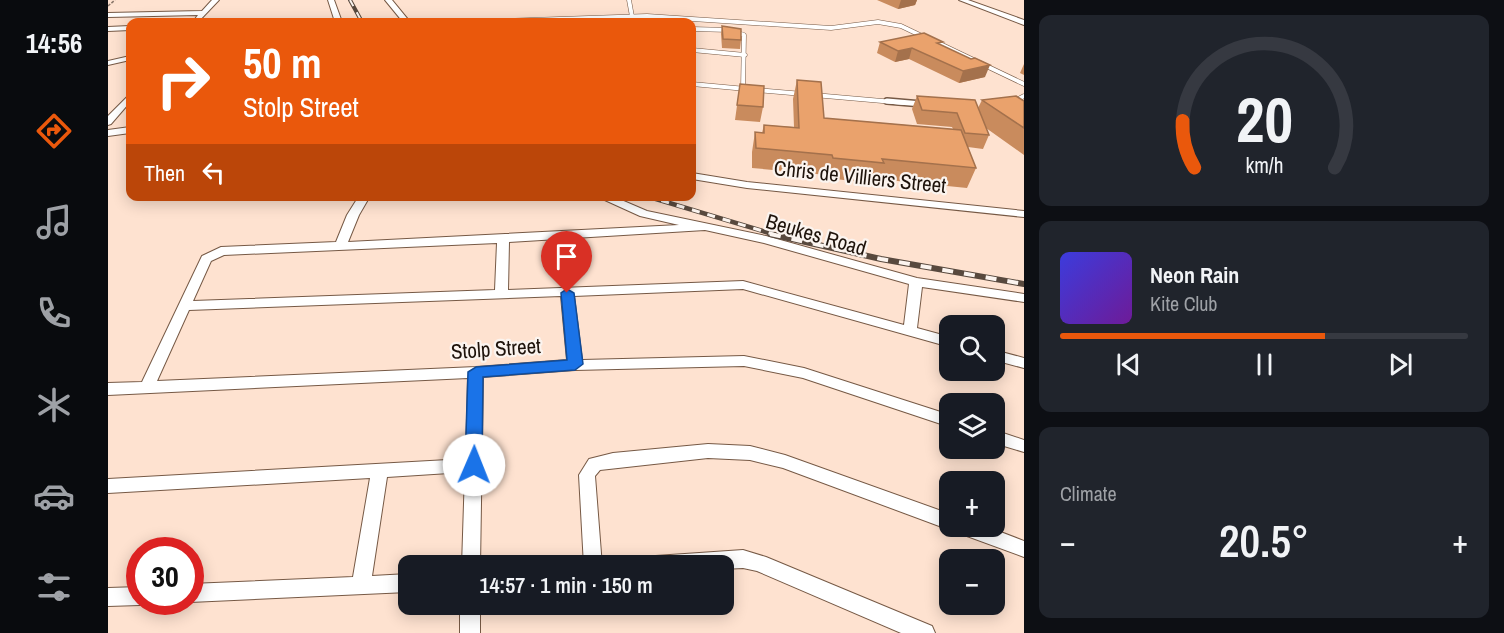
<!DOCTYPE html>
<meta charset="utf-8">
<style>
:root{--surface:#171b24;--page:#20242c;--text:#f1f3f6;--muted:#9ea1a6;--line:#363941;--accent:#ea580c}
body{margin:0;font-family:"Archivo Narrow",sans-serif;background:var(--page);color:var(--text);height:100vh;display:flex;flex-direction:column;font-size:22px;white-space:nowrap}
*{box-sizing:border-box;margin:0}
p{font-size:20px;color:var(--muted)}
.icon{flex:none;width:33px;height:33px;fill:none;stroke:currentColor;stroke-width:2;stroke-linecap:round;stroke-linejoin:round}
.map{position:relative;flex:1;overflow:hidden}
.details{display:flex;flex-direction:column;gap:15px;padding:15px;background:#0d0f14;width:480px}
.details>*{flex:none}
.banner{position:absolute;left:18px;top:18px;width:570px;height:183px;border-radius:12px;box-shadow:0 3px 15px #0003;background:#ea580c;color:#fff;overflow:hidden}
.tools{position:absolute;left:831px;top:315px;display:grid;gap:12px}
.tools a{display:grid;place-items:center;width:66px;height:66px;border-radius:12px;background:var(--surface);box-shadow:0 3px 15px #0003;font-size:30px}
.speed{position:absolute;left:18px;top:537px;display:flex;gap:12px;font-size:30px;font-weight:700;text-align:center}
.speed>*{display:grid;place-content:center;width:78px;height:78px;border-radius:50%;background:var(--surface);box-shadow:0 3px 15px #0003;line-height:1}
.speed .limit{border:9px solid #d22;background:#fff;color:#111}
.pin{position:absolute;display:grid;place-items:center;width:51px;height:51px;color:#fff;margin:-62px -26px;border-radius:50% 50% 50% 0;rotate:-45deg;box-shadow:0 0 6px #0007}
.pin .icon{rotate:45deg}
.me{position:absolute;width:66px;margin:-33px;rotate:1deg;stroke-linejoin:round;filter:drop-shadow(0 0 4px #0008)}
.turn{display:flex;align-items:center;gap:21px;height:126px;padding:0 18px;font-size:27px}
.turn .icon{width:78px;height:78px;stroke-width:2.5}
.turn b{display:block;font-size:42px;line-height:51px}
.then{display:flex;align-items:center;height:57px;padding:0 18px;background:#0003;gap:12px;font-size:22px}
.big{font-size:45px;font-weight:600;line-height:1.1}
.details .widget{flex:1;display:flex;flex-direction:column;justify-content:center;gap:9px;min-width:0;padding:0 21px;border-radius:12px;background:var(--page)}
.details .dial{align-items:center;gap:0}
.dial svg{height:156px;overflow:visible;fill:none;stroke:var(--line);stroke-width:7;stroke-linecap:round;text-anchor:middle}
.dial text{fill:var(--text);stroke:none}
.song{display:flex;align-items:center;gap:18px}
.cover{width:72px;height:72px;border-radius:9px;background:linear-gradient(135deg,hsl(240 70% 55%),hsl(280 70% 35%))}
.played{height:6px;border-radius:3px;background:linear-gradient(90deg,var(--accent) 65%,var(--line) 65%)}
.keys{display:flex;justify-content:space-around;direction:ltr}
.heat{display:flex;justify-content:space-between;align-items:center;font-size:33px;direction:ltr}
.trip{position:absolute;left:290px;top:555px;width:336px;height:60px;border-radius:12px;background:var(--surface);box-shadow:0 3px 15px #0003;font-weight:600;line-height:60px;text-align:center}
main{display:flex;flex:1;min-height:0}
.menu{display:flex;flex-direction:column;width:108px;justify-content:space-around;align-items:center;background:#090b0e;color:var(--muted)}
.menu .icon{width:42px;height:42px}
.menu .active{color:var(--accent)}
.menu b{font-size:27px;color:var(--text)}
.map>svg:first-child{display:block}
</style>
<main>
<nav class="menu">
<b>14:56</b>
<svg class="icon active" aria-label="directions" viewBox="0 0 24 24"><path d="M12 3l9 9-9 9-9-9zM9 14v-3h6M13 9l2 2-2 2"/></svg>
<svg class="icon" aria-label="music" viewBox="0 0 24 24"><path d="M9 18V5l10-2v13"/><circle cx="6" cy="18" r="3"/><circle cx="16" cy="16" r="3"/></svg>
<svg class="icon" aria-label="phone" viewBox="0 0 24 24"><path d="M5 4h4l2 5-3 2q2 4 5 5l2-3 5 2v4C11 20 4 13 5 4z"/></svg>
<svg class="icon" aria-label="climate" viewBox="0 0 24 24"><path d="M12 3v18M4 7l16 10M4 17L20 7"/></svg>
<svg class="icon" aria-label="car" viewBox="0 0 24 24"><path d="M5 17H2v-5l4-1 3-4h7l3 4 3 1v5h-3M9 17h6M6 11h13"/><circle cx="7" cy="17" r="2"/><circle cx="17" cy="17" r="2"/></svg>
<svg class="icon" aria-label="filters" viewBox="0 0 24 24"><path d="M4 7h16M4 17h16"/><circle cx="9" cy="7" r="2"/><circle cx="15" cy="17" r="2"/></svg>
</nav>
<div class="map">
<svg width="916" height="633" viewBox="0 0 916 633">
<rect width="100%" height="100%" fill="#fee2d0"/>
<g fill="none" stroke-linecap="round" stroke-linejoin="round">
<defs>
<path id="lane-far1" d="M521 0 525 22
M365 22 539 16 723 28 770 22 793 26 816 37
M584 29 621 30 636 35 635 89
M826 41 916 84
M584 50 637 55
M584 84 638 89
M649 90 695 94
M706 95 797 103
M905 102 916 96"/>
<path id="lane" d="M779 101 814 104"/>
<path id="street" d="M104 0H111L91 21 87 19 90 15 0 17V13L94 11Z
M220 0H226L234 22H227Z
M277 0H284L302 22H295Z
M851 0H860L916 20V25Z
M22 26V30L0 31V27Z
M22 56V60L0 65V61Z
M22 94V102L3 124 0 125V116Z
M22 127V133L0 136V130Z
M584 173 639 182 916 211V217L639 188 584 179Z
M251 196H262L251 215 240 242 571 225 532 216 488 196H504L539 211 658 236 809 278 916 294V302L814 287 809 328 842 337V347L635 289 466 296 474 360 636 356 696 368 842 415V427L695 378 636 366 467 370 375 377 372 566H354L357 472 279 477 264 576 300 574V592L82 602H80H82V584L245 577 262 478 0 493V479L358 459 360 378 0 395V383L34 382 94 256 113 247 228 242 239 215ZM597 230 656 243 801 284 796 325 635 281 400 290 401 242ZM389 243 387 290 85 301 103 261 116 255ZM453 296 459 360 368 367 49 381 81 310Z
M886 350 916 358V368L886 360Z
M886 430 916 440V452L886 443Z
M600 444 642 446 677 455 842 514V526H877L916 541V557L848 532 846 528 842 530 675 468 642 460 600 458 492 470 487 476 494 566H476L471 475 481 459 505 453Z
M635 550 658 557 824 626 827 633H793L649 571 635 568 615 569V566H524L526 560 533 557Z
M32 587V602L39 603 32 605 0 606V588Z
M352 604H372V633H352Z"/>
</defs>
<use href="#lane-far1" stroke="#765945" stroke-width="5"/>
<use href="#lane" stroke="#765945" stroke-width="8"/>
<use href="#street" stroke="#765945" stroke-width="2"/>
<path stroke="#887568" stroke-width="1.5" stroke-dasharray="3 1.5" stroke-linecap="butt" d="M0 6 7 0"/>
<use href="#lane-far1" stroke="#fff" stroke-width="4"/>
<use href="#lane" stroke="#fff" stroke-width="5"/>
<use href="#street" fill="#fff" fill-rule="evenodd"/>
<defs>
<path id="rail-far2" d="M242 0 254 22"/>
<path id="rail-far1" d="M538 196 668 235"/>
<path id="rail" d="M662 234 773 259 916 284"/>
</defs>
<use href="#rail-far2" stroke="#58493e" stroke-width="4"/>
<use href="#rail-far1" stroke="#58493e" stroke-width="4.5"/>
<use href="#rail" stroke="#58493e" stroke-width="6"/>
<use href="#rail-far2" stroke="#fbf4ef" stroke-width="2" stroke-dasharray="7" stroke-linecap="butt"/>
<use href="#rail-far1" stroke="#fbf4ef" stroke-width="3" stroke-dasharray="8" stroke-linecap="butt"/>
<use href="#rail" stroke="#fbf4ef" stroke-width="4" stroke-dasharray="11" stroke-linecap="butt"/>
</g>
<path fill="#c98b5d" d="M769 0H809L807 5 790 9Z
M614 26 633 40 632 49 614 48 613 34Z
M772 42 833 45 877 77 851 83 801 59 787 62 769 53Z
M916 64V75L912 73Z
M689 80 716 118 845 129 844 127 809 124 804 109 809 96 870 108 874 100 916 101V155L878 128 881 135 875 149 860 147 868 168 859 188 770 179 769 184 719 178V175L644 168V152L647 132 654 133 656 125 686 127 685 99Z
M632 84 655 107 652 122 627 120Z"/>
<path fill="#a4714c" d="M793 0H809L807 5 790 9Z
M804 48 801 59 787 62 790 51Z
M882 65 877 77 851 83 855 71Z"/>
<path fill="#eaa26c" stroke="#a4714c" stroke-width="1.5" d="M614 26 633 29V40L615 39Z
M816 33 835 42 829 43 863 59 867 58 882 65 855 71 804 48 790 51 772 42Z
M689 80 713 82 716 118 853 130 868 168 774 159 776 163 725 158 724 155 648 148 647 132 656 133V125L691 128Z
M632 84 656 86 655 107 629 105Z
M809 96 867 100 881 135 857 133 849 113 814 110Z
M908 96 916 101V128L874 100Z"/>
<path fill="#1a73e8" stroke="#114b97" stroke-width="1.5" d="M459 289 466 293 475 364 467 370 375 377 374 465 371 470H360L357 465 360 372 368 367 459 360 453 293Z"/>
<g text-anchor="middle" stroke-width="4.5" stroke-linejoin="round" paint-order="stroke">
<g font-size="21" fill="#1e130b" stroke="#fbf4ef">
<text transform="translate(752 177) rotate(6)" y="7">Chris de Villiers Street</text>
<text transform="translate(708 235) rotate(16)" y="7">Beukes Road</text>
<text transform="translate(388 349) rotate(-4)" y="7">Stolp Street</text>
</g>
</g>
</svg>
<div class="tools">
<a><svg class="icon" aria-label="search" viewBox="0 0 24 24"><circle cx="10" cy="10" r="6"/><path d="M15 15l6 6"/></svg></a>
<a><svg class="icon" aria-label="layers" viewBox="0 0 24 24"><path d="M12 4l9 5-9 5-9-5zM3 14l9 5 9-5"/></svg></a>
<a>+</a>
<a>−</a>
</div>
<div class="speed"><div class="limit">30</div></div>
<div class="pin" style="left:459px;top:293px;background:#d93025"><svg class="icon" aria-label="arrive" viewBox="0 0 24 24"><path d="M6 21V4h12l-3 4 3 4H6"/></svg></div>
<svg class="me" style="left:366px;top:465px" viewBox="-20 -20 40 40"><circle r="19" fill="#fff"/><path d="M0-13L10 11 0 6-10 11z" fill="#1a73e8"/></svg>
<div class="trip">14:57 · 1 min · 150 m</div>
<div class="banner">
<div class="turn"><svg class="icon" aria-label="right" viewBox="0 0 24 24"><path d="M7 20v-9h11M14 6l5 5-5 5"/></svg><div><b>50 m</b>Stolp Street</div></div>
<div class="then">Then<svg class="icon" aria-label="left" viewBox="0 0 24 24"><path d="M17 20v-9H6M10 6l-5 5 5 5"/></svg></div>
</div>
</div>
<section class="details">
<div class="widget dial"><svg viewBox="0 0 100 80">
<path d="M14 69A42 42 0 1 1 86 69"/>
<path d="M14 69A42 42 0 0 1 8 45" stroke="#ea580c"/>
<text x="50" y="56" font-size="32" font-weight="700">20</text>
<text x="50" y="72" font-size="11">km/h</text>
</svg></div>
<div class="widget">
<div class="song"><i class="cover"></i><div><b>Neon Rain</b><p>Kite Club</p></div></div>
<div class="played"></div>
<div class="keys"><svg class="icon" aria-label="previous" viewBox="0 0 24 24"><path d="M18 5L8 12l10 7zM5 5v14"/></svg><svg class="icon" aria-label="pause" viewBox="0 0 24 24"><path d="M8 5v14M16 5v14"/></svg><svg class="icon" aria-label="next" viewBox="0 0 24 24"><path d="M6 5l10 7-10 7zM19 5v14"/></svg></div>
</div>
<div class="widget"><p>Climate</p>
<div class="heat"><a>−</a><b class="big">20.5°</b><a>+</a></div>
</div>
</section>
</main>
